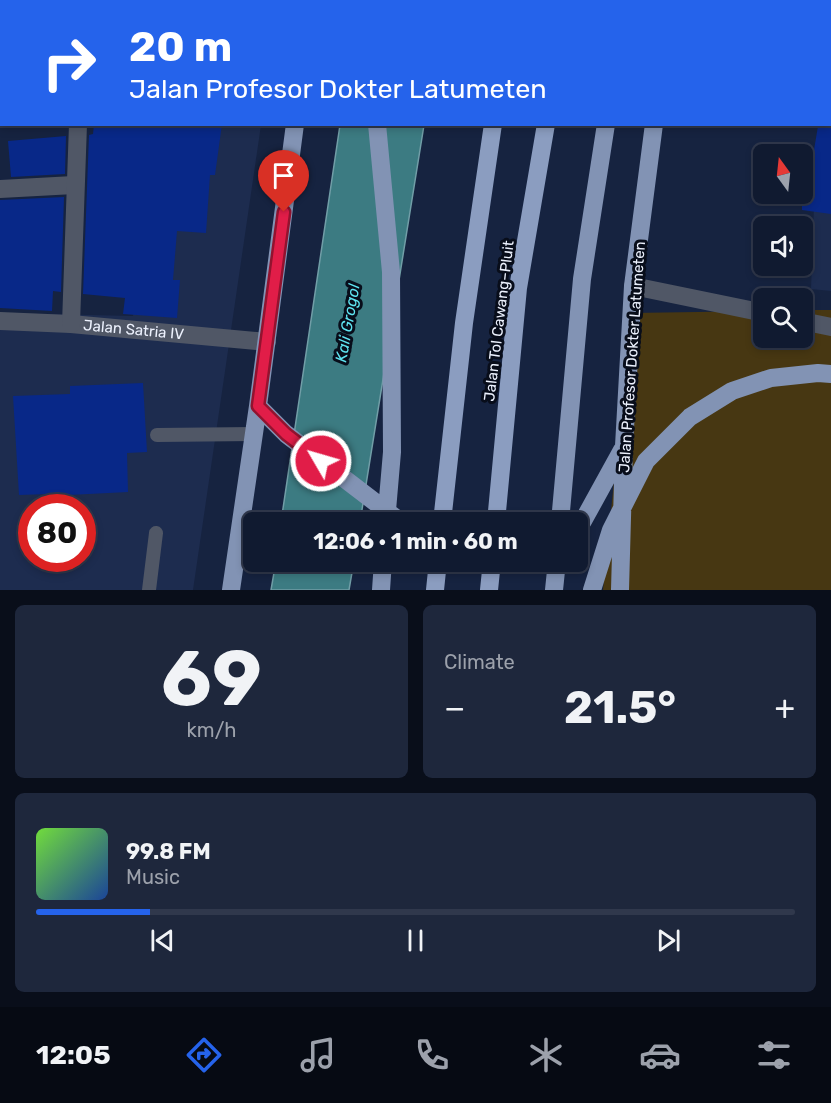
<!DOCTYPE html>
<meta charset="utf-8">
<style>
:root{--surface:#101a30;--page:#1e273c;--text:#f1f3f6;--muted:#9ca1ab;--line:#30384c;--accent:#2563eb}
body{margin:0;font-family:Rubik,sans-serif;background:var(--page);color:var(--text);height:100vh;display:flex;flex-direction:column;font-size:22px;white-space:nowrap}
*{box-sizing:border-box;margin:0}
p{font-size:20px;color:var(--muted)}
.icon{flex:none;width:33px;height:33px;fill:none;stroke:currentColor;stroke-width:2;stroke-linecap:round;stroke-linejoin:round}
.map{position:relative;height:590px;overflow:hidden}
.details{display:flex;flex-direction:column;gap:15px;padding:15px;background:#090e1a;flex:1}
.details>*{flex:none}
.banner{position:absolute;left:0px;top:0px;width:831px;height:126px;box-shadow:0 3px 9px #0003,0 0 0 2px var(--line);background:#2563eb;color:#fff;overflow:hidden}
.needle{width:39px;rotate:345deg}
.controls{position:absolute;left:753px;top:144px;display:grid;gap:12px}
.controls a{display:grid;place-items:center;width:60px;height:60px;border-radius:9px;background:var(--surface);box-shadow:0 3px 9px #0003,0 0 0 2px var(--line);font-size:30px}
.speed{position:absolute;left:18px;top:494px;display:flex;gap:12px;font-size:30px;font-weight:700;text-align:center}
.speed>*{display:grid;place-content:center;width:78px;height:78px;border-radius:50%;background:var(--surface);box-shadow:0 3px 9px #0003,0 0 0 2px var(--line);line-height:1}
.speed .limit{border:9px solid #d22;background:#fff;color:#111}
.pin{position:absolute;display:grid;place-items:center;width:51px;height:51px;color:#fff;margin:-62px -26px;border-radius:50% 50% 50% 0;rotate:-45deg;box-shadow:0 0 6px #0007}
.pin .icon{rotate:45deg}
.me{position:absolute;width:66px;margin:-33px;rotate:308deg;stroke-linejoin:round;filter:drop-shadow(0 0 4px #0008)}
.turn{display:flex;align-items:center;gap:21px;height:126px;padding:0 30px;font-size:27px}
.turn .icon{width:78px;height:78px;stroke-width:2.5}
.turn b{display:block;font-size:42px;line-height:51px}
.big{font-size:45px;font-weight:700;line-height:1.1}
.details .widget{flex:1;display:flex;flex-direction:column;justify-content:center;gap:9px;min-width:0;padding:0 21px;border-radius:9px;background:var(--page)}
.details .dial{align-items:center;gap:0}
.dial b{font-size:78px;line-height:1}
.song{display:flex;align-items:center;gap:18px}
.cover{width:72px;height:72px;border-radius:9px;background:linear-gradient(135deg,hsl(100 70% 55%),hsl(220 70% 35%))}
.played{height:6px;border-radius:3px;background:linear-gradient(90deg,var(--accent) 15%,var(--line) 15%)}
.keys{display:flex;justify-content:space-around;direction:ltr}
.heat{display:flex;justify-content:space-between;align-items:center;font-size:33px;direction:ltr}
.details .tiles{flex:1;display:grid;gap:15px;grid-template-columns:1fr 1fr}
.widget:last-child{grid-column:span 2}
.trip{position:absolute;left:243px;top:512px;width:345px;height:60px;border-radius:9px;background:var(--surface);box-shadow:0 3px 9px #0003,0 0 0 2px var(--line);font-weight:700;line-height:60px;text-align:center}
.menu{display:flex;height:96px;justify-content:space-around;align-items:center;background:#060a13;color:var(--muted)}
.menu .icon{width:42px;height:42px}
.menu .current{color:var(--accent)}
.menu b{font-size:27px;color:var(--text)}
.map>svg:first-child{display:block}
</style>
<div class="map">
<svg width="831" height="590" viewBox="0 0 831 590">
<rect width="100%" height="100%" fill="#162340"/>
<path fill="#1d2c4f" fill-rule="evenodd" d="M173 0H279L172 1Z
M157 125H261L193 590H0V313L133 316ZM32 507H82V558H32Z
M831 202V291L811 289 814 207Z"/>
<path fill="#473712" d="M803 310H831V590H603L631 313 763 311 764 338H802Z"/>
<path fill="#3c7b82" stroke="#719ea7" stroke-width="1.5" d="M340 125H424L360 522H281Z
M276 561H354L349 590H271Z"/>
<path fill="#082888" d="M94 124H222L215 175H210L206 233 177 231 173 280H180L177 318 123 314 125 298 83 294 89 135 93 134Z
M818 126 831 127V214L802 210V179L809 180Z
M66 136 65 174 11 177 8 141Z
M64 197 61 292 53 291 52 311 0 308V200Z
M143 383 147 452 127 453 128 492 49 496 48 494 19 495 13 396 70 394V386Z"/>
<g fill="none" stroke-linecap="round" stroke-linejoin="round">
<path stroke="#505766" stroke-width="14" d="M157 435 254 434
M149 590 156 533"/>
<g stroke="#505766" stroke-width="18">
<path d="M86 2 87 0"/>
<path d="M0 26H2"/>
<path d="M0 189 74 185"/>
<path id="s1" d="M0 321 71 324 267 342"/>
<path d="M71 324 78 124"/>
</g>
<path stroke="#505766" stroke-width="18" d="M633 286 764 313
M802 321 831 327"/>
<path stroke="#8293b4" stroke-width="18" d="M367 0V2
M311 2V0
M625 2V0
M670 2V0
M377 124 391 272 392 452 386 522
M258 406 286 434 401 522
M560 522 582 279 606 124
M578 525 583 521 622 450
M231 590 258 406 295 124
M381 590 383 561
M554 590 557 561
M592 590 611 530 646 461 690 417 732 391 771 378 818 373 831 374
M620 590 624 446 633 286 654 124"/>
<path stroke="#8b9dc0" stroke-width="18" d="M512 2V0
M567 2V0
M442 522 464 323 493 124
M496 522 518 288 546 124
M435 590 438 561
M489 590 492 561"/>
</g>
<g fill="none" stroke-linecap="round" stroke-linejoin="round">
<defs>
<path id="route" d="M284 212 258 406 286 434 321 461"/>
</defs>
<use href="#route" stroke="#92132f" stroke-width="15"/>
<use href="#route" stroke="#e11d48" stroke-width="10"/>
</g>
<g text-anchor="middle" stroke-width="6" stroke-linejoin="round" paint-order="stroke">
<g font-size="15" fill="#ecf1fd" stroke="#080d1a">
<text transform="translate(499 321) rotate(-83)" y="5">Jalan Tol Cawang–Pluit</text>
<text dy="5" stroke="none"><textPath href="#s1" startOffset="134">Jalan Satria IV</textPath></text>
<text transform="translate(632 357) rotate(-86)" y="5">Jalan Profesor Dokter Latumeten</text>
</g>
<g font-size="16" font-style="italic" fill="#5fe3f0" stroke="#080d1a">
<text transform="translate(347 323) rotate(-80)" y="6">Kali Grogol</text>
</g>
</g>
</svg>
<div class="controls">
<a><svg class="needle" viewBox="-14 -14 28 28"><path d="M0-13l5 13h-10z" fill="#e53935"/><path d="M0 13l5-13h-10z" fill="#9ca1ab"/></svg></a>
<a><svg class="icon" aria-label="sound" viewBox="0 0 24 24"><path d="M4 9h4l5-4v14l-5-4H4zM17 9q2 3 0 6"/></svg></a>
<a><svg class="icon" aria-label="search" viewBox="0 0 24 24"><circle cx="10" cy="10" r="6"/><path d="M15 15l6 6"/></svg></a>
</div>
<div class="speed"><div class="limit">80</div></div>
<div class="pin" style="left:284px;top:212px;background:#d93025"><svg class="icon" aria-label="arrive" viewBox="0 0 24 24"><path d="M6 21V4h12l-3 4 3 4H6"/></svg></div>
<svg class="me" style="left:321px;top:461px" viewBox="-20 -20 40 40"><circle r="17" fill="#e11d48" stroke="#fff" stroke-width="3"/><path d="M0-11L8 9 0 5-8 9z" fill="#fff"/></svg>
<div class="trip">12:06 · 1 min · 60 m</div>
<div class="banner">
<div class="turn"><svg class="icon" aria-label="right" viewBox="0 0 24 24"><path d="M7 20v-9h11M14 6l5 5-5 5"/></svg><div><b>20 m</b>Jalan Profesor Dokter Latumeten</div></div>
</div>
</div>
<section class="details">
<div class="tiles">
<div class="widget dial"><b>69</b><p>km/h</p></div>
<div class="widget"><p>Climate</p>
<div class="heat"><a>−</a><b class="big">21.5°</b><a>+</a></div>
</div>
<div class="widget">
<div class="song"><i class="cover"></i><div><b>99.8 FM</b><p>Music</p></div></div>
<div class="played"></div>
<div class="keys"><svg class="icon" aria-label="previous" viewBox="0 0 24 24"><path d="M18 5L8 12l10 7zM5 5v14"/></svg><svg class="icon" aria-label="pause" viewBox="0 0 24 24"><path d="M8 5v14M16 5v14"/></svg><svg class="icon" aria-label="next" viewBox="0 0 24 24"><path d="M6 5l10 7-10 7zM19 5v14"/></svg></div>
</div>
</div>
</section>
<nav class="menu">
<b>12:05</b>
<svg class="icon current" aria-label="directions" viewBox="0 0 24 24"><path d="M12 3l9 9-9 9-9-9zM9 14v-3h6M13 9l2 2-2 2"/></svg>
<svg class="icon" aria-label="music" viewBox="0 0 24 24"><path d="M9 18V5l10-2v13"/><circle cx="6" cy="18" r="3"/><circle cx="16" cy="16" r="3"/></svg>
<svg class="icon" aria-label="phone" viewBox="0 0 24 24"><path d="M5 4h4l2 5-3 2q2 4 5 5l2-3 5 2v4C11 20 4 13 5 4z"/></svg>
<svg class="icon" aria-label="climate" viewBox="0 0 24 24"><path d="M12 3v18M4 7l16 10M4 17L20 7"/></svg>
<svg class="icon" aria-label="car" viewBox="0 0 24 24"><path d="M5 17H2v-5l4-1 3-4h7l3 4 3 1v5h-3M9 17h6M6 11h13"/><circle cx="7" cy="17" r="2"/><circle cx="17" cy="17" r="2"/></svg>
<svg class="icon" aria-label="filters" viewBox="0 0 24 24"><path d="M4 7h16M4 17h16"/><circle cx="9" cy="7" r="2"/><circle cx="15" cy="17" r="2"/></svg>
</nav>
